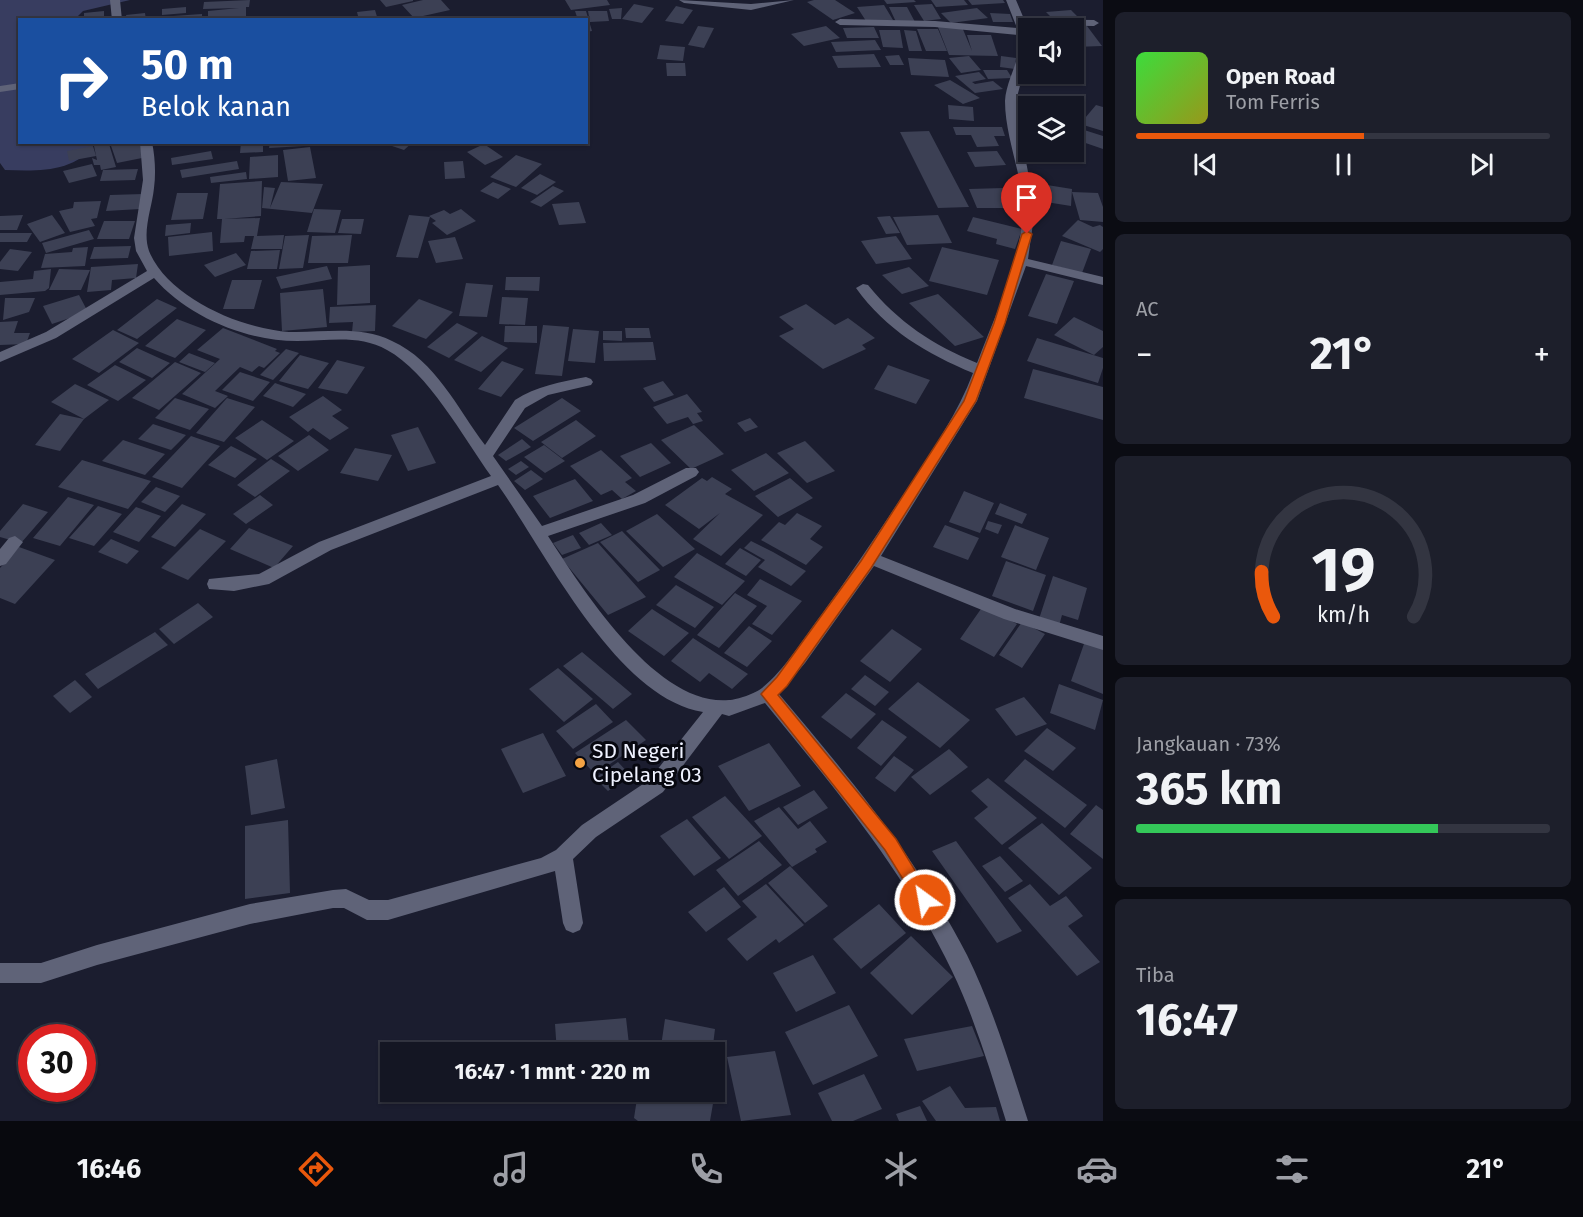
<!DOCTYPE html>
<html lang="id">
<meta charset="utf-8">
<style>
:root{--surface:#141623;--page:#1d1f2b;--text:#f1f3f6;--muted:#9d9fa6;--line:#333541;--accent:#ea580c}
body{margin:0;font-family:"Fira Sans",sans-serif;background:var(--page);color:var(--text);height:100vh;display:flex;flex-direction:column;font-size:22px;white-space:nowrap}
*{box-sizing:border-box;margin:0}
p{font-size:20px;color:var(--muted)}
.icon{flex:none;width:33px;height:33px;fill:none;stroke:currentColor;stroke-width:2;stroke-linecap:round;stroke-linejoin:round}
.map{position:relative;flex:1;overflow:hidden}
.details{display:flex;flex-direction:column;gap:12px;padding:12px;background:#0b0c13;width:480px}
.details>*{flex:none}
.top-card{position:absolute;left:18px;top:18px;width:570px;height:126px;border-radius:0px;box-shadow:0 2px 4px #0004,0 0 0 2px var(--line);background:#1a4fa0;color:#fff;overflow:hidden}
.tools{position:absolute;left:1018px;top:18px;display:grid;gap:12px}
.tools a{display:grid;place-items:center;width:66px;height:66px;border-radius:0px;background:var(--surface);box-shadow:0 2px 4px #0004,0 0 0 2px var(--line);font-size:30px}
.speed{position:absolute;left:18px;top:1024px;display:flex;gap:12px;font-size:30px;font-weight:700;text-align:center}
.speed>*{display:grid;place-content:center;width:78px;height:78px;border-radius:50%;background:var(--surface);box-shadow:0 2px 4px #0004,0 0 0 2px var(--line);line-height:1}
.speed .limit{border:9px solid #d22;background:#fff;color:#111}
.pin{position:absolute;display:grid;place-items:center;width:51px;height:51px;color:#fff;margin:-62px -26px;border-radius:50% 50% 50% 0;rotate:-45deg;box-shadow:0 0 6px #0007}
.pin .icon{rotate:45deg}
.me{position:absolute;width:66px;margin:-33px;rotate:328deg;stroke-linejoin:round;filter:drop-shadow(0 0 4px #0008)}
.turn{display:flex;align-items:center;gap:21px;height:126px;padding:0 24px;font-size:27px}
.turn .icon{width:78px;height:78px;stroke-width:2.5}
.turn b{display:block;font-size:42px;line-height:51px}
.big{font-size:45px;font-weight:700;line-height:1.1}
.details .tile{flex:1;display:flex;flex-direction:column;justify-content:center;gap:9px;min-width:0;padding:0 21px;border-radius:9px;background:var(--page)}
.details .dial{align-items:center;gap:0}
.dial svg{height:156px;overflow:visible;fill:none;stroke:var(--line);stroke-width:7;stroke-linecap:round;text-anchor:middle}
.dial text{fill:var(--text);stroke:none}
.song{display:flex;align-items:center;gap:18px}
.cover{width:72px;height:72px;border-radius:9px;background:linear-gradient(135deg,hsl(120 70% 55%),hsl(60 70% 35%))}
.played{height:6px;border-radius:3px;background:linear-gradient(90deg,var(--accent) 55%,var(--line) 55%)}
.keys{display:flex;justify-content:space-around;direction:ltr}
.heat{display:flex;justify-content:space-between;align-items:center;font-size:33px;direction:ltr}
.charge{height:9px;border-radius:4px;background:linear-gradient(90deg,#34c759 73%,var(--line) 0)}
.trip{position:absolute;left:380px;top:1042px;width:345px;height:60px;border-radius:0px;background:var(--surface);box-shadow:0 2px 4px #0004,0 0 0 2px var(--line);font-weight:700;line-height:60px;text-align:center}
.dock{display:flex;height:96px;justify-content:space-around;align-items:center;background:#08090e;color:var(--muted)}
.dock .icon{width:42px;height:42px}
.dock .current{color:var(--accent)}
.dock b{font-size:27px;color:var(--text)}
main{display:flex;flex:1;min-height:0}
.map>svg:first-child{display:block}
</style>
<main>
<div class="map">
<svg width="1103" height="1121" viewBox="0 0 1103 1121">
<rect width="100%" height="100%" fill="#1b1d2f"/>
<path fill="#383d60" d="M0 0H130L83 11 75 19 20 20V142L95 143C75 173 38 171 5 170L0 163Z"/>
<path fill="#3c4054" d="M250 0 249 7H246V18L208 20V11L239 8 203 9 204 2Z
M380 0H413V1L386 7Z
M423 0H441L450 10 414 18 402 5Z
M565 0H607L610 5 571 10Z
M814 0H835L855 13 833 20 807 2Z
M884 0H914L916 2 887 4Z
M931 0H964L968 5 936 7Z
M968 0H1003L1005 3 972 5Z
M634 4 654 8 642 23 622 19Z
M932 4 941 19 924 21 914 5Z
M884 5 893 20 866 21 857 7Z
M676 6 693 10 683 24 665 21Z
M186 7V13L162 15V9Z
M889 7H907L915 22H896Z
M622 8 621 19H612L609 9Z
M977 8 988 18 951 23 941 13Z
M375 10 378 20H359L357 12Z
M1071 10 1080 19 1055 21 1046 12Z
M104 11V20H84V13Z
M575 11H586L592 31 586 32V20H578Z
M588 11H607L609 21 590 22Z
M145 13 146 20H127L126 15Z
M990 13 1010 14 1013 22H993Z
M202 14V20H173V16Z
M698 26 714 28 704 48 688 45Z
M826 26 840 38 804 46 791 34Z
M1087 26 1102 46 1074 47V27Z
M874 27 879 38H847L843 28Z
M938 27H962L972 51 967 35H991L998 56 949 55Z
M917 29H938L947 51H926Z
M879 30H900L903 48 883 47Z
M904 30 916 31 922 51H909Z
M875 40 881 50 836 52 831 42Z
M660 45 685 47 683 61 657 59Z
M874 54 881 67 838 68 832 56Z
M899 55 904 65H890L885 56Z
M969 56 981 70 961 73 949 58Z
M1001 56 1016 58 1015 69 1000 67Z
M908 58 945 60 949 77 911 75Z
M666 63H685L686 76H667Z
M983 70H1007L1012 78 988 79Z
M979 72 986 79 972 82 975 84 993 81 1003 89 975 93 955 76Z
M950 80 980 98 963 104 934 85Z
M948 105 973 107 974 121 949 119Z
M1096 105 1103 107V131L1080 124Z
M953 127H1002L1005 136H994L999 146 977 147 971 135H956Z
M1081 129 1103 136V149L1074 139Z
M929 131 969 207 938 208 900 132Z
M142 142 147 157 117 163 110 143Z
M241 142H263V152L240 153Z
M270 142H304V146L269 148Z
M380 142H413L404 150Z
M109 144 116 167 101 170 100 165H94L92 158 97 160 94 146Z
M484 144 503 157 485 165 467 152Z
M93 146 96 156 69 161 67 151Z
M310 147 316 178 288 181 283 150Z
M211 151 213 159 172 165 171 158Z
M997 151 1006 165 975 167 967 152Z
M278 155V177L249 179 250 157Z
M516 155 542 164 516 187 490 177Z
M237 161 239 169 182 178 180 170Z
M463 161 465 178 445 179 444 162Z
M92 164 97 176 69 183 63 171Z
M138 169 135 180 100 181 103 170Z
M246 172 247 179 211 183 210 177Z
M540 174 556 182 537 195 521 188Z
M262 181 261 216 224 219 260 218 257 236 284 235 282 249H251L254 236H245L244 242 220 243 222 219H217L220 184Z
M281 182 323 184 312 213 262 208 264 187 275 188 270 208Z
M493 182 511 189 498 199 480 191Z
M1047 185 1072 189 1071 206 1046 202Z
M553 186 564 191 541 207 530 202Z
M1004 188 1013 208H977L969 189Z
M1072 192 1098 193 1103 207V222L1080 220Z
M177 193H208L203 219 171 220Z
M143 194 140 209 106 211 110 195Z
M101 201 97 218 91 219 95 226 70 232 59 211 73 208 74 202Z
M579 202 586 223 559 225 552 204Z
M314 209 341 210 335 233 307 232Z
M461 209 476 221 447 235 432 223 436 221 429 216 444 210 450 214Z
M23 215 17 230H0V216Z
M52 215 65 233 40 242 27 224Z
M409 215 430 217 418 258 396 257Z
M938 215 952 243 907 245 893 217Z
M890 216 900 233 886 234 877 217Z
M973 217 1022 229 1015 249 996 244 997 239 967 231Z
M342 219H364L361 234 338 233Z
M1078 220 1093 227 1100 225 1103 227V249L1100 252 1062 236Z
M104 221H135L129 239H97Z
M191 223 190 233 165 236 166 225Z
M89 230 94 239 46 253 42 243Z
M212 232 213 251 169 256 168 237Z
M0 233H32L27 242H0Z
M309 235 303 268 279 269 285 236Z
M352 235 348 263H308L312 236Z
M896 236 912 259 876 264 861 241Z
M455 237 463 259 436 263 428 241Z
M1061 241 1091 249 1082 273 1052 265Z
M131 246 128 258 90 259 94 247Z
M88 247 85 266 41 268 45 254 72 252 73 248Z
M942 247 999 260 987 295 929 281Z
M10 249 32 252 18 271 0 269V262Z
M280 250 277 269H247L251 251Z
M236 253 246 265 215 277 204 265Z
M138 264 136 278 112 280 111 290 87 292 91 267Z
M370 265V303L337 305 338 267Z
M327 266 332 279 281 289 276 277Z
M909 267 929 286 902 294 882 275Z
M51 269 49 288 45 291 0 295V282L33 279 34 271Z
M59 269 90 270 81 290H49Z
M1046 274 1074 281 1057 324 1028 316Z
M506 277H540L539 291 505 290Z
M232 280H262L254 309H223Z
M466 283 493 285 487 317 459 316Z
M323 289 327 327 282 331 280 293Z
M938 294 984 337 955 346 909 303Z
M79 295 88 312 52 324 43 306Z
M502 297 528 298 525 325 499 324Z
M5 298H35L29 312 3 320Z
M157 299 177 308 137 339 117 330Z
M419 299 453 312 426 339 392 326Z
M806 304 835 325 848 318 875 338 862 345 866 349 823 369 779 336 794 329 779 317Z
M376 305 375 331 352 332 353 322 329 323 330 307Z
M1074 317 1103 331V347L1094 355 1054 335Z
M177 319 206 330 175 358 145 346Z
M18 321 14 333H30L26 344 0 345V322Z
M457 323 478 333 449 358 427 347Z
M543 325 569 327 562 376 535 374Z
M505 326H537V343L504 342Z
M223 328 277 349 275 351 280 353 264 368 259 366 252 372 240 367 215 391 228 396 215 408 182 394 220 359 197 350Z
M625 328H649L651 338H626Z
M573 329 599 331 595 363 568 361Z
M113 330 139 343 99 373 72 359Z
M603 331H622V341L603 340Z
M482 336 508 348 481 372 454 360Z
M1037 338 1103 358V368L1098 383 1027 361Z
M653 342 656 360 604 361 603 343Z
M137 348 170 363 152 378 119 362Z
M286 349 299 353 273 380 260 375Z
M189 353 215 363 205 372 179 362Z
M300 355 329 363 308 389 279 381Z
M337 360 365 367 347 394 318 388Z
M502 361 524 369 501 397 478 389Z
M175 362 201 373 159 410 132 398Z
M115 365 146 380 118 401 87 385Z
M888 365 930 380 916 404 874 389Z
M1033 369 1103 387V420L1024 398Z
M240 372 270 382 253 401 222 390Z
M663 381 674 395 654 402 643 388Z
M275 383 306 394 293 407 263 396Z
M75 384 109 400 84 419 51 402Z
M687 394 702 412 697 413 703 421 693 424 688 417 667 424 653 407Z
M323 396 342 410 332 416 349 428 330 440 313 428 308 432 289 417Z
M175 398 209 409 190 430 155 418Z
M227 398 255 407 224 442 196 433Z
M562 398 581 411 533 441 514 428Z
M60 414 84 419 60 451 35 445Z
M750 418 758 427 745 432 737 423Z
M262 420 294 441 267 460 235 438Z
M576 420 596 436 562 458 541 442Z
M153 424 186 435 171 450 138 439Z
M694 425 724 454 691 469 661 440Z
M418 427 436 463 408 471 391 435Z
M309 435 329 450 298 471 278 456Z
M191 436 220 446 182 488 152 477Z
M522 439 531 447 506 461 498 455Z
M123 440 165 454 145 475 102 461Z
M805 441 835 471 807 483 777 453Z
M651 443 671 463 640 477 620 456Z
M544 445 565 461 545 473 524 457Z
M231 446 257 459 235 478 208 465Z
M355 448 392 455 378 481 340 473Z
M601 450 632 478 625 482 636 491 622 499 612 490 601 495 570 466Z
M766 453 789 473 754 491 731 470Z
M271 459 290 471 255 497 237 485Z
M82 460 151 481 128 509 58 487Z
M521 461 529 467 516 475 508 469Z
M531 470 543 479 525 490 514 481Z
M712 477 732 489 725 494 763 515 721 556 693 539 720 513 699 529 665 505 702 478 707 481Z
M790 478 813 498 778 517 755 496Z
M575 479 593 501 550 518 533 496Z
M156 487 180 496 165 512 141 502Z
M964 491 994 503 980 533 949 522Z
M260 495 273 505 246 524 233 514Z
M68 497 94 505 60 546 33 538Z
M1000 503 1027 514 1022 524 995 514Z
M23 504 48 512 21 543 0 537V531Z
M182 504 206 514 175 547 151 537Z
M98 506 122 514 94 546 69 538Z
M136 507 161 516 139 542 113 532Z
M797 513 822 526 810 539 823 547 806 565 761 540 779 522 785 525Z
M657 514 695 549 663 567 626 531Z
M988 521 1002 525 998 534 985 529Z
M601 523 612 535 589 545 579 533Z
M945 525 979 538 968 560 933 547Z
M1015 525 1049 538 1036 570 1001 557Z
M249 528 293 546 274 568 230 549Z
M200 529 226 541 188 580 161 568Z
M622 531 660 570 638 582 600 542Z
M573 535 581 548 562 555 553 543Z
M111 539 139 551 127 564 98 552Z
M751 541 773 552 806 571 791 586 758 567 765 560 744 548Z
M598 543 646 597 608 615 562 559Z
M19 547 55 560 15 604 0 598V568Z
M740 548 761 560 746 576 725 564Z
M697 553 745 581 722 605 674 577Z
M1006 561 1046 575 1033 611 992 596Z
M1053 576 1087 588 1078 620 1062 615 1059 626 1039 619Z
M760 579 802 601 772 635 752 624 767 606 747 595Z
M676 585 714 607 695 628 656 605Z
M735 593 757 606 719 648 697 635Z
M198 603 213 617 174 644 159 629Z
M983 606 1017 624 994 657 960 639Z
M652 609 689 633 664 656 628 631Z
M1022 622 1045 634 1022 668 999 655Z
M749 626 772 641 747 667 724 653Z
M892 629 922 649 890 682 860 661Z
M155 632 168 645 98 689 85 674Z
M693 638 748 674 732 689 709 673 700 682 671 661Z
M1085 641 1103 648V694L1071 681Z
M582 652 632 694 613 709 563 666Z
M558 668 593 699 564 722 529 689Z
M865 675 889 692 875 706 851 689Z
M75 680 92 697 70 713 53 696Z
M918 682 970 720 940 748 888 709Z
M1059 684 1103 700 1095 730 1050 713Z
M846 693 876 714 851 739 821 717Z
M1024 697 1047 724 1016 736 995 709Z
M596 704 613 722 573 749 556 731Z
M626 720 646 740 595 774 575 753Z
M882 720 907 737 881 766 857 748Z
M1047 728 1076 748 1053 771 1024 751Z
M543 733 566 776 523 793 501 749Z
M769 743 801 786 749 811 718 766Z
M949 749 968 767 930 795 911 777Z
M894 756 914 770 895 792 875 778Z
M277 759 285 808 251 815 245 766Z
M1025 759 1087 805 1065 828 1004 781Z
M618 762 630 775 608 791 595 778Z
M988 778 1037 818 1002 845 974 818 988 807 971 791Z
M814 790 828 808 798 825 783 807Z
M725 796 762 836 729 859 692 817Z
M1096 805 1103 810V859L1070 834Z
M779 807 798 829 810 821 827 842 815 849 817 852 792 867 754 821Z
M687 819 721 858 694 876 660 836Z
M288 820 290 893 245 899V826Z
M1042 823 1092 868 1059 895 1008 848Z
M759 841 782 865 738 896 716 870Z
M956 841 1022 931 997 943 932 851Z
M1000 856 1023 881 1005 892 982 866Z
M790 866 828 906 805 923 768 883Z
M766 884 804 925 779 943 776 939 747 961 727 939 757 917 742 901Z
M1030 884 1050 906 1066 896 1083 916 1068 926 1100 962 1077 976 1008 898Z
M724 887 741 907 706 932 688 912Z
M879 904 906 933 861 969 833 939Z
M911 936 953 977 912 1015 870 973Z
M813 955 836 993 796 1012 773 973Z
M849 1005 878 1056 813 1085 785 1032Z
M626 1018 630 1053H557L555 1024Z
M665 1019 715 1029 712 1053H660Z
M972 1026 984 1056 917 1071 904 1039Z
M775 1051 791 1115 741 1121 727 1057Z
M864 1074 882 1109 853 1121H832L818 1093Z
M950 1086 965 1108 996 1107 1000 1121H936L922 1101Z
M638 1092H715L710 1121H638L634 1118Z
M920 1106 927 1121H899L896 1114Z"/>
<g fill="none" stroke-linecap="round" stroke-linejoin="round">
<path fill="#5f6378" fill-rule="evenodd" d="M110 0H120L122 20H112Z
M679 0 751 4 794 0 751 10 684 3Z
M1006 0H1016L1024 19 1094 20 1099 23 1094 26 1027 25 1029 52 1017 97V114L1035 209 1028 259 1103 277V285L1026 266 977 401 881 556 1015 609 1103 636V650L1004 619 874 566 805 663 779 694C848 776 918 859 967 955 993 1008 1010 1065 1028 1121H1006C990 1070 975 1019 952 971 905 872 834 787 765 703L729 716 722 714 663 792 596 837 573 859 583 923 580 930 573 933 566 930 563 923 555 871 388 920H367L344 908H333L250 924 97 965 41 983H0V963H41L97 945 250 904 333 890 346 889 369 900H388L541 858 556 850 582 825 649 780 703 712C616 698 545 551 498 485L331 550 269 584 234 591 209 589 207 584 209 579 259 574 319 542 491 476C463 437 428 372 387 350 359 334 328 341 297 341 246 341 188 317 154 278L56 338 0 362V352L46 332 147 271 136 251 134 238 143 180 140 142H152C155 157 156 173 154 188 152 208 142 231 149 251 168 298 242 329 289 332 325 333 359 325 392 341 436 361 457 408 485 445L515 400C536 386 561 382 586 377L591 379 593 382 591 385 548 395 525 408 493 456 542 526 633 495 686 468H696L699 472 696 476 645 503 548 536C582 588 656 707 729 700 737 700 756 693 762 688 784 671 805 636 822 614 853 571 882 527 911 483 934 447 958 413 973 373 927 354 886 330 856 288L863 284 868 285C898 322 933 345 977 363 995 315 1021 263 1023 210 1023 177 1005 137 1005 101 1006 79 1023 57 1019 35L935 27 840 25 835 22 840 19 935 21 1017 28Z
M20 83V89L0 92V86Z
M15 536 23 542 6 564 0 566V549L9 538Z"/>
</g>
<path fill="#ea580c" stroke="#983908" stroke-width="1.5" d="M1027 231 1032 234 1005 323 976 401 871 568 787 686 778 695 896 839 933 900 931 905 925 907 919 905 885 850 761 694 777 677 861 561 964 401 994 323 1022 234Z"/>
<circle fill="#f4a344" stroke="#070810" stroke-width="2" cx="580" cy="763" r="6"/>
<g text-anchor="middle" stroke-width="6" stroke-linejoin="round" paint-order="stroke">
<g font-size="21" fill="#eff2ff" stroke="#070810" text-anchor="start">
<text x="592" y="758">SD Negeri<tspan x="592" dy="24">Cipelang 03</tspan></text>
</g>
</g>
</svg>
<div class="tools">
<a><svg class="icon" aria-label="sound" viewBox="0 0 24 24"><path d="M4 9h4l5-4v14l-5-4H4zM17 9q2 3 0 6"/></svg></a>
<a><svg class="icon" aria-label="layers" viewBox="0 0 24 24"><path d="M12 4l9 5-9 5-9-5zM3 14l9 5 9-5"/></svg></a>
</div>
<div class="speed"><div class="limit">30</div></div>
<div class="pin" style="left:1027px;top:234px;background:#d93025"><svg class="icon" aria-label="arrive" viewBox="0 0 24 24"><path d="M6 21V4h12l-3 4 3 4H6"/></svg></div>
<svg class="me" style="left:925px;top:900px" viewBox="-20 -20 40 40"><circle r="17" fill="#ea580c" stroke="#fff" stroke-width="3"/><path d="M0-11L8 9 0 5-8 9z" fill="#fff"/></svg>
<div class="trip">16:47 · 1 mnt · 220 m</div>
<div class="top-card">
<div class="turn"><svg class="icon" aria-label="right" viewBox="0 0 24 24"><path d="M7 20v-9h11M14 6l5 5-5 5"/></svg><div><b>50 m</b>Belok kanan</div></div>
</div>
</div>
<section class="details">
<div class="tile">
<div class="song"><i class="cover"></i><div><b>Open Road</b><p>Tom Ferris</p></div></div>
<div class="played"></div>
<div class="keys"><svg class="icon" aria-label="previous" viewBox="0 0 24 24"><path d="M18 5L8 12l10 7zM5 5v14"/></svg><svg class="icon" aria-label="pause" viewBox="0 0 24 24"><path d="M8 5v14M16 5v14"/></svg><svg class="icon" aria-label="next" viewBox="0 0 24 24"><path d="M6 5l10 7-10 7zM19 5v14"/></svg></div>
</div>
<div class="tile"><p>AC</p>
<div class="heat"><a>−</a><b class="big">21°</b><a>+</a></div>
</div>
<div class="tile dial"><svg viewBox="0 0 100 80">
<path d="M14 69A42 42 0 1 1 86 69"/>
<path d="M14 69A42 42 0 0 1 8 46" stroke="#ea580c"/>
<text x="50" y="56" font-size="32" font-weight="700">19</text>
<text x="50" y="72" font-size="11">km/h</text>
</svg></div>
<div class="tile"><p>Jangkauan · 73%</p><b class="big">365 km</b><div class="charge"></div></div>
<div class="tile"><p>Tiba</p><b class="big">16:47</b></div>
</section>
</main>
<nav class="dock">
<b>16:46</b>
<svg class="icon current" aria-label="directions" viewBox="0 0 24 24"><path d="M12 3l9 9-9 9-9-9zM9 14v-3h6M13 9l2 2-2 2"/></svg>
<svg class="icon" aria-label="music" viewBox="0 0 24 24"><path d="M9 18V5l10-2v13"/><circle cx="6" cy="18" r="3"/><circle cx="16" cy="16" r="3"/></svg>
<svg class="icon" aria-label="phone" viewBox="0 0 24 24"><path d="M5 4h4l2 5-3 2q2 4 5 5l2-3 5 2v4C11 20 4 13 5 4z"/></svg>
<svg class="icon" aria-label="climate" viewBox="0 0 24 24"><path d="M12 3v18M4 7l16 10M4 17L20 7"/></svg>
<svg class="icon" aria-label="car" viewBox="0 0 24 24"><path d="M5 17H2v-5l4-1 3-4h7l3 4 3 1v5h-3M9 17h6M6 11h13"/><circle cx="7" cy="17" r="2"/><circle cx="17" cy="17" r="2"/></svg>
<svg class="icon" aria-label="filters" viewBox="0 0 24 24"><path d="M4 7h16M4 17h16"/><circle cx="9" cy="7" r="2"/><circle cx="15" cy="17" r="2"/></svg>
<b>21°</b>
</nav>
